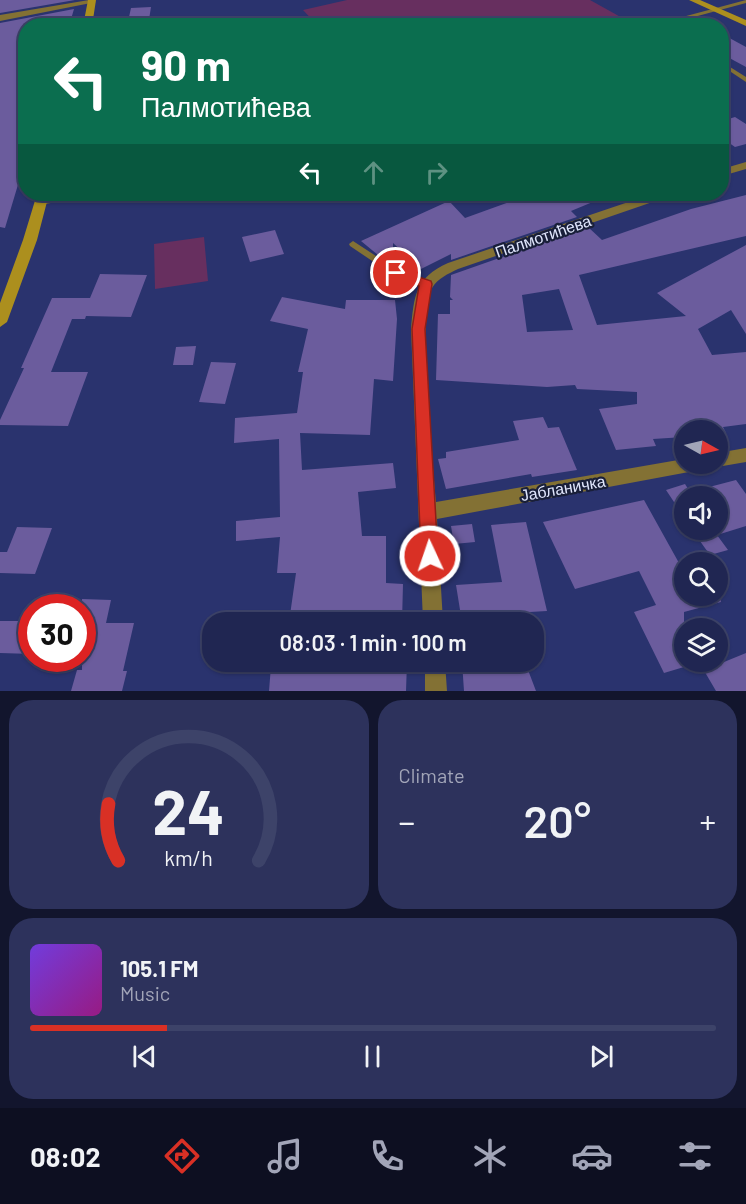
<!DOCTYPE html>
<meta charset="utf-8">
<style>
:root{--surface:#202652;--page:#2d325c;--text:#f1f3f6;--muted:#a2a5b8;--line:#3d4369;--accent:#d93025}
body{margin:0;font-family:Barlow,sans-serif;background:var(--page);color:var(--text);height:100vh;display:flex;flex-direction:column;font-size:22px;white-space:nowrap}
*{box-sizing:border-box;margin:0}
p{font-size:20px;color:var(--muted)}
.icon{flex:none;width:33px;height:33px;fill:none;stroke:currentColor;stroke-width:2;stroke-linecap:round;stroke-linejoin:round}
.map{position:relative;height:691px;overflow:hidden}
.side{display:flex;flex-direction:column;gap:9px;padding:9px;background:#12152d;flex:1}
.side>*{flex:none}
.top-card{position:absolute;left:18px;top:18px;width:711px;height:183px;border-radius:24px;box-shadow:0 2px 4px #0004,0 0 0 2px var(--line);background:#0b6e4f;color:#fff;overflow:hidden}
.needle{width:39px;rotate:98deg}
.buttons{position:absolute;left:674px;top:420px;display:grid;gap:12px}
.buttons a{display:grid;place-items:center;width:54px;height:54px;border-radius:50%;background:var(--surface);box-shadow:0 2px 4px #0004,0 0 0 2px var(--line);font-size:30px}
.speed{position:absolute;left:18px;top:594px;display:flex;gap:12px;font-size:30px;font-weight:700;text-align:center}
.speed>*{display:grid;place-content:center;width:78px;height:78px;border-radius:50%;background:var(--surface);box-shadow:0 2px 4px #0004,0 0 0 2px var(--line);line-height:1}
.speed .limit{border:9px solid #d22;background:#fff;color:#111}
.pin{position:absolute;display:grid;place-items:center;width:51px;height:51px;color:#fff;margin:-26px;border:3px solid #fff;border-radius:50%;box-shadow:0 2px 6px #0007}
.me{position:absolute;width:66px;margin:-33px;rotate:357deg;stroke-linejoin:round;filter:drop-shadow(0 0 4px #0008)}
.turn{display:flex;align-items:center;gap:21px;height:126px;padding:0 24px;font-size:27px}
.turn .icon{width:78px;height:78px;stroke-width:2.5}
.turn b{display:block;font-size:42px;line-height:51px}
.lanes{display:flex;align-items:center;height:57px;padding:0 24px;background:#0003;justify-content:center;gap:30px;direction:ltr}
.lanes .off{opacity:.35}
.big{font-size:45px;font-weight:600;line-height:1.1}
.side .tile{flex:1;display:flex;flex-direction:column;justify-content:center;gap:9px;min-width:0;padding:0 21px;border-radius:24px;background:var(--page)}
.side .dial{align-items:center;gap:0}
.dial svg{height:156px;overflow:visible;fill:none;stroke:var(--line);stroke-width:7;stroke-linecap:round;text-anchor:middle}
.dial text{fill:var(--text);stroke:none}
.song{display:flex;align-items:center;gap:18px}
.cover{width:72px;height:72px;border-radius:9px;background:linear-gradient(135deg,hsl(260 70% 55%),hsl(310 70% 35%))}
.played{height:6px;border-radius:3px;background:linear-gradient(90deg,var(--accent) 20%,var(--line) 20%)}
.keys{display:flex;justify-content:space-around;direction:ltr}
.heat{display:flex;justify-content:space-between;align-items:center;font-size:33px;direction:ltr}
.side .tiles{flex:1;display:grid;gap:9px;grid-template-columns:1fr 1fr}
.tile:last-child{grid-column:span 2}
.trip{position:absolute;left:202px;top:612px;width:342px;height:60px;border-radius:24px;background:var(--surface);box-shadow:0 2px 4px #0004,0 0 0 2px var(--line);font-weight:600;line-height:60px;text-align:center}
.tab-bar{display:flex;height:96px;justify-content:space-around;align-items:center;background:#0d0f21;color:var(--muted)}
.tab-bar .icon{width:42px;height:42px}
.tab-bar .on{color:var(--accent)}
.tab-bar b{font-size:27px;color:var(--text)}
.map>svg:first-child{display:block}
</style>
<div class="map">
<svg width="746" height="691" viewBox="0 0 746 691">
<rect width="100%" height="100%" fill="#2a336e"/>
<path fill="#672f5f" d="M347 0H590L635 25 318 26 303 10Z
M204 237 208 281 155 289 154 244Z"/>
<path fill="#6b5c9d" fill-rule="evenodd" d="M0 0H75L0 13Z
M151 7 148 26H127L131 8Z
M74 9 69 26H26V158L5 228 0 227V23Z
M722 34 746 47V67L722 54Z
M735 117 746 124V144L735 147 722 138V121Z
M531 194H612L571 211 577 217 451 260V254L421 269 393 243V248L378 255 361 241 449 201 465 218Z
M746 195V236L579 275 597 325 686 316 657 293 746 245V334L731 310 698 329 712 355 746 352V424L723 427 726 433 717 434V430H684V437L653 439 656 446 616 450 599 409 637 404V392L577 389 575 385 547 387 436 380 438 314H450V300H453L450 297 451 275 588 227 602 240 691 209ZM559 289 573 330 527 332 522 295Z
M275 230 284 254 250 262 242 237Z
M100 274 147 275 131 317 86 316 85 319H72L51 372H88L68 426 0 425V420L24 368H21L52 298H90Z
M282 297 345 309 346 300H395L397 319 393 381 374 379 370 435 300 433 302 470 393 463 396 488 358 492 362 536H386V583L403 584 402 622H289L296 573H277L280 537 236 541V521L280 517 279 439 234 443 235 418 297 413 303 372H298L308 329 270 321Z
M196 346 193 365H173L176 347Z
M211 362 236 363 225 404 199 402Z
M543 417 548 428 559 427 577 470 532 477 531 474 446 489 438 459 446 458V452L519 440 513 421Z
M736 480 746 494V526L717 535 728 550 710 555 692 530H717V496H684V517L666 490 685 484 690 492Z
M644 500 684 572V596H720L721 602 684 612V667L664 673 634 612 656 605 639 571 575 589 543 522Z
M526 522 547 611 461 616 456 585 502 582 491 525Z
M472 524 475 542 454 544 451 526Z
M17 527 52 528 35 574 0 573V552H7Z
M82 599 111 600 106 623H134L123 671H127L122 691H71L77 670H82Z
M0 621H32V654L0 653Z
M746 653V691H716L699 662H724Z
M330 662H407L406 691H269L271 666H330Z
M462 662H525L536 691H464Z"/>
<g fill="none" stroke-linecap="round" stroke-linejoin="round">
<path fill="#837134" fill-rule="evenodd" d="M746 0V3L679 21 670 26H663L675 19Z
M722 62 746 77V82L722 66Z
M79 194H92L88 196 40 205 36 203 40 201Z
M283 194H293L292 196H283Z
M353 241 399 271 429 282 430 284 426 287 393 275 350 246 349 244Z"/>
<path fill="#837134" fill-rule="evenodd" d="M89 0 96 2 0 21V15Z
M746 162V169L722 176V169Z
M652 194H669L667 197 458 269C448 274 438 278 432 288 417 314 433 463 436 502L684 459V464H707L705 469 437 519 443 622H423L411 329C414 296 415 278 448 263Z
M746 448V462L717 467 710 464H717V453Z
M425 662H445L447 691H425Z"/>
<path fill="#ac8f1e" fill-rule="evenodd" d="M88 0H96L92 26H83Z
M689 0H700L746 20V26Z
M37 194H49L37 240 7 322 0 327V303L23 240Z"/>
</g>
<path fill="#d93025" stroke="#8d1f18" stroke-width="1.5" d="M396 269 431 281 432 284 425 329 438 556 436 562 430 565 423 562 421 556 412 329 419 286 392 276 390 273 392 270Z"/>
<g text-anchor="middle" stroke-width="4.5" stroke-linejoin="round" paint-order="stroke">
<g font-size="16" fill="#e0e6fc" stroke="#191f39">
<text transform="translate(543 236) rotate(-19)" y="6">Палмотићева</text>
<text transform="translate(563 488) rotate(-10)" y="6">Јабланичка</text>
</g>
</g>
</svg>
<div class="buttons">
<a><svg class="needle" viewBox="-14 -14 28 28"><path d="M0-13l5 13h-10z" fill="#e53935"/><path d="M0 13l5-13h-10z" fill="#a2a5b8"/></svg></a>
<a><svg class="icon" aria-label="sound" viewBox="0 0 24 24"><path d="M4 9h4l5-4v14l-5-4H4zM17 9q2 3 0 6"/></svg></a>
<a><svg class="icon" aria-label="search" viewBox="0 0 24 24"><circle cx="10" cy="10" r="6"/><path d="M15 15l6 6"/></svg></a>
<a><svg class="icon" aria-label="layers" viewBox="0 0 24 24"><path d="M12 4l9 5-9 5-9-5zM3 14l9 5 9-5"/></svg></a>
</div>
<div class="speed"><div class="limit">30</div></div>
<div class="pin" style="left:396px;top:273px;background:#d93025"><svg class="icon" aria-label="arrive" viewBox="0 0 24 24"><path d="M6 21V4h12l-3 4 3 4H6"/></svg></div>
<svg class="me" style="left:430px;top:556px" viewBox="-20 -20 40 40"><circle r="17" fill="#d93025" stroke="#fff" stroke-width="3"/><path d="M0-11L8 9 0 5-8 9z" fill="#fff"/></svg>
<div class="trip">08:03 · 1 min · 100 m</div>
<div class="top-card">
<div class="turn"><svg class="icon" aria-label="left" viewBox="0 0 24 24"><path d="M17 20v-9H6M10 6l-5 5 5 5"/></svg><div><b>90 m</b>Палмотићева</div></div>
<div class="lanes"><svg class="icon" aria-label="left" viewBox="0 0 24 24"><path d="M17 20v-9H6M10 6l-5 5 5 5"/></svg><svg class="icon off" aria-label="ahead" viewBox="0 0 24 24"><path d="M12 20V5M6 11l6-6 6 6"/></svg><svg class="icon off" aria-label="right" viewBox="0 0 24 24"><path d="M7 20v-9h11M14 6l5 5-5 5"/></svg></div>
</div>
</div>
<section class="side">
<div class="tiles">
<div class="tile dial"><svg viewBox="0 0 100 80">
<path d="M14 69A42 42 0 1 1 86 69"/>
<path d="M14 69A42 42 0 0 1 9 40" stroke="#d93025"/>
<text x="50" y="56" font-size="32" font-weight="700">24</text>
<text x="50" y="72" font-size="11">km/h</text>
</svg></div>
<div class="tile"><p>Climate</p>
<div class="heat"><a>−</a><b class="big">20°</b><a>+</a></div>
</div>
<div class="tile">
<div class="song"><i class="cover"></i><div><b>105.1 FM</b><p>Music</p></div></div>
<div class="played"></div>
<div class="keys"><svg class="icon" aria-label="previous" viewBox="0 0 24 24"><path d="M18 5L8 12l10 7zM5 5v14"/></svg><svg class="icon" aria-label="pause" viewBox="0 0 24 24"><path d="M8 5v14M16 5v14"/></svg><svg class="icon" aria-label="next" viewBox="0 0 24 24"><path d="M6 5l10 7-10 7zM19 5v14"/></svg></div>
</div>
</div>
</section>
<nav class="tab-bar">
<b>08:02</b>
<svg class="icon on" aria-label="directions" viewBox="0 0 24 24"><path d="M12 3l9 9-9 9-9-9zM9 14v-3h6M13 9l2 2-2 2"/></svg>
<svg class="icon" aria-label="music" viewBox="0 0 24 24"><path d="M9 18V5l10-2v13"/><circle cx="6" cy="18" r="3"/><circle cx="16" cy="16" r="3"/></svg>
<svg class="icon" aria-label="phone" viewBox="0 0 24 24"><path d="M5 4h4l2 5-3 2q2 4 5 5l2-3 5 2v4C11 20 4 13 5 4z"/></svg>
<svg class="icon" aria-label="climate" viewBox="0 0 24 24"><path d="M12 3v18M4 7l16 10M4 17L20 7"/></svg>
<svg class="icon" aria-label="car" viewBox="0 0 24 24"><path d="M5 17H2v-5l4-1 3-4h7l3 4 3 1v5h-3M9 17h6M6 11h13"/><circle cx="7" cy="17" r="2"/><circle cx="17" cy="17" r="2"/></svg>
<svg class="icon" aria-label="filters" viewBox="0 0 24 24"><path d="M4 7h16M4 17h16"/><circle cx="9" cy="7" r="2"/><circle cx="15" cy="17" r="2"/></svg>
</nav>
